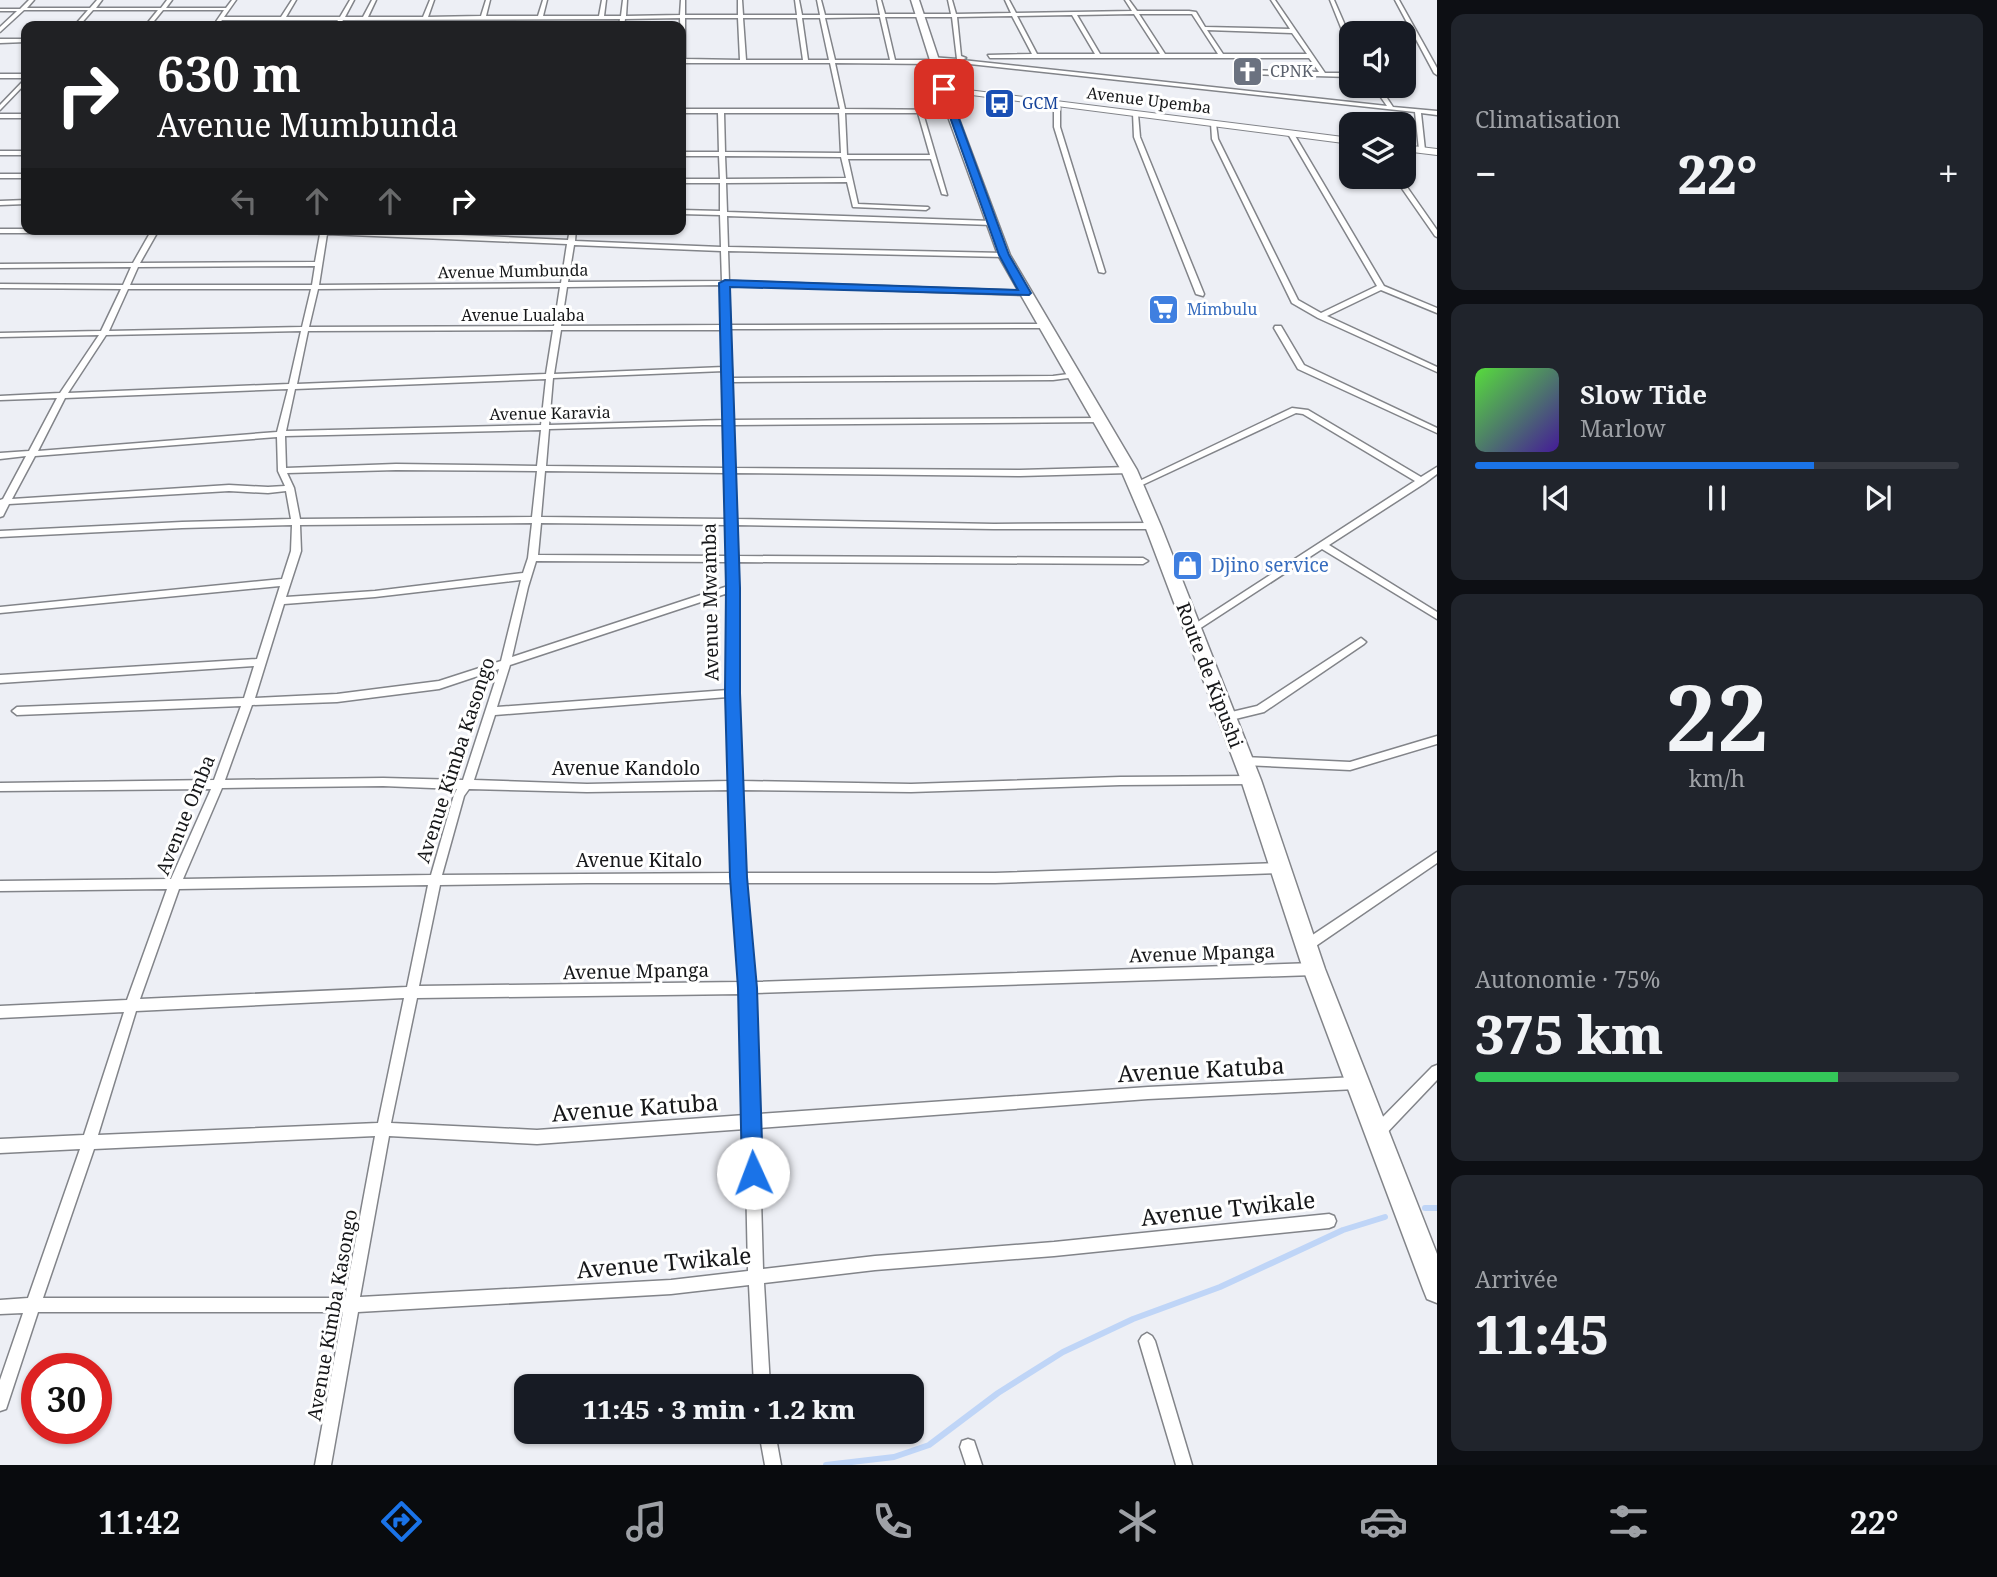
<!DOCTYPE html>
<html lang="fr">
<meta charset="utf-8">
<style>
:root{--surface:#171b24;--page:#20242c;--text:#f1f3f6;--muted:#9ea1a6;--line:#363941;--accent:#1a73e8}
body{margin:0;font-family:"Noto Serif",serif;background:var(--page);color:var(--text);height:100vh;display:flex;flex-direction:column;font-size:26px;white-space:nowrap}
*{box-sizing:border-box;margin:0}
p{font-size:23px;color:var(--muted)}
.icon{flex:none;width:38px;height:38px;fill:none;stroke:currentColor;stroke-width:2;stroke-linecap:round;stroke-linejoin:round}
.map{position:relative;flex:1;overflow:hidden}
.drawer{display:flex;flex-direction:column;gap:14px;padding:14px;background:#0d0f14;width:560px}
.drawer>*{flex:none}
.banner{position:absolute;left:21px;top:21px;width:665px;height:214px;border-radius:14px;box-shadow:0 2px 5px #0004;background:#202124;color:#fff;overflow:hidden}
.buttons{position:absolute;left:1339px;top:21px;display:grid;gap:14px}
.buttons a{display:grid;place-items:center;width:77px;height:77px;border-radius:14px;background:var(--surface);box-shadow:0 2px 5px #0004;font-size:35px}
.speed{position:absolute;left:21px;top:1353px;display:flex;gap:14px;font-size:35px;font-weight:700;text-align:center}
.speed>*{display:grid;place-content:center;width:91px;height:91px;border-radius:50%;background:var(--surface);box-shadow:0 2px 5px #0004;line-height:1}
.speed .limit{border:10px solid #d22;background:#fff;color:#111}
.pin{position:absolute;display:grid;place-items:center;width:60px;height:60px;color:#fff;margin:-30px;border-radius:14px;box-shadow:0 4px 10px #0006}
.me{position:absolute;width:77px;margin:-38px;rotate:358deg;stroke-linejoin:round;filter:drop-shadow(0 0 5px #0008)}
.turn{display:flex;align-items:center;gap:24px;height:147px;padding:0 21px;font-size:32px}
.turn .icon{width:91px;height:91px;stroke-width:2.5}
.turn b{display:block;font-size:49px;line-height:60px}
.lanes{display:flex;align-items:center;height:66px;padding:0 21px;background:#0003;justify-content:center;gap:35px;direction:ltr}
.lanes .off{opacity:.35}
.big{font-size:52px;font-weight:800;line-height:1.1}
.drawer .widget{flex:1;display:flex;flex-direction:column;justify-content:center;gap:10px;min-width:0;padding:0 24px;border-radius:14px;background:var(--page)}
.drawer .dial{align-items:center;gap:0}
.dial b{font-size:91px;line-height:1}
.song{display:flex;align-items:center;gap:21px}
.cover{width:84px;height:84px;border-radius:10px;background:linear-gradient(135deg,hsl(110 70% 55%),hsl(260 70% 35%))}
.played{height:7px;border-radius:4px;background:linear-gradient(90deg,var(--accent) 70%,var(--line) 70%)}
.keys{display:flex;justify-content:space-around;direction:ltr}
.heat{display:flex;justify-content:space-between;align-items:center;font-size:38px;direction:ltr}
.charge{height:10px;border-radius:5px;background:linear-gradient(90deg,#34c759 75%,var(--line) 0)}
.trip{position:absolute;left:514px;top:1374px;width:410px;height:70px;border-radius:14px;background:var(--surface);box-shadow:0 2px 5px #0004;font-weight:800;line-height:70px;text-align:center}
.dock{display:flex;height:112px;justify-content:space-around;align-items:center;background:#090b0e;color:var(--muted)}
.dock .icon{width:49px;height:49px}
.dock .on{color:var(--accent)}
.dock b{font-size:32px;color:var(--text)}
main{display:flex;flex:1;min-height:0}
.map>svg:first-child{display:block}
</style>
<main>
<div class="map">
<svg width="1437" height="1465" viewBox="0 0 1437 1465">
<rect width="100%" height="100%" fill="#edeff5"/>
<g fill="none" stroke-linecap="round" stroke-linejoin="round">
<path stroke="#bfd5f7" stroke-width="6" d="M1425 1208H1437
M826 1465 894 1457 929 1445 998 1393 1063 1352 1133 1319 1220 1287 1343 1230 1385 1217"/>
<defs>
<path id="street" d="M29 0H34L27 8H90L97 0H102L96 8H161L167 0H172L166 8H226L232 0H236L224 17H281L292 0H296L286 17H340L350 0H354L345 17H363L372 0H376L368 17H423L430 0H434L428 17 481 16 486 0H490L486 16H538L543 0H547L543 16H599L602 0H606L604 16H621L623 0H627L626 16 680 15 681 0H685V15H738V0H742L743 15H797L795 0H799L802 15H820L817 0H821L825 15H880L877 0H881L885 14H951L948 0H952L956 14 1011 13 1005 0H1009L1016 13 1132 11 1125 0H1129L1137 11H1189L1196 12 1205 27 1290 29 1271 0H1275L1325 73H1351V77L1248 74 1245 72 1248 70 1319 72 1309 58H990L988 55 1032 54 1012 16 957 17 961 56 966 58 962 60 1387 106 1373 86H1379L1393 107 1437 111V115L1421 113 1425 150 1422 152 1419 150 1415 112 933 60 931 57 957 59 952 17H885L895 60H934L937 62 934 64 835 63 845 109 953 110 954 111 951 113H923L947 195 942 194 931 159H848L858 204 928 207 929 208 926 210 853 207 847 182 726 183 727 212 992 221 995 223 992 225 727 216 728 247 1004 253 1007 255 1004 257 728 251 729 281 1025 291 1029 293 1025 295 729 285 730 325 1045 324 1049 326 1045 328 730 329 732 378 1053 376 1076 373 1080 375 1076 377 1053 380 732 382 733 420 1101 418 1105 420 1101 422 733 425 734 468 1020 470 1129 467 1133 470 1129 473 1020 476 734 473 736 519 994 524 1153 523 1157 526 1153 529H994L736 525 737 556 1143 558 1148 561 1143 564 737 562 738 693 741 781 911 784 1120 777 1251 776 1255 777 1256 780 1255 783 1251 784 1120 785 911 792 742 790 745 873H995L1279 863 1283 865 1285 868 1283 871 1279 873 995 883H745L754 982 1314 963 1318 965 1320 969 1318 973 1314 975 754 993 758 1114 1148 1087 1356 1077 1361 1078 1363 1083 1361 1088 1356 1089 1148 1099 759 1128 763 1269 875 1256 1054 1242 1329 1214 1334 1216 1336 1221 1334 1226 1329 1228 1054 1256 875 1270 764 1283 770 1386H754L749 1285 671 1294 358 1312 331 1465H315L343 1312H38L8 1403 6 1409 0 1411V1380L23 1313 0 1314V1300L28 1298 80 1149 0 1153V1139L84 1135 124 1012 0 1018V1006L127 1000 167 889 0 891V881L171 879 211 789 0 791V783L214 780 241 706 17 715 12 711 17 707 244 698 254 666 0 683V675L257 659 280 586 0 613V607L282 579 291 551 292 525 182 528 0 537V531L182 522 291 519 286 491 268 493 229 491 9 504 3 516 0 517V500L3 499 26 456 0 459V453L29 451 57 398 0 400V396L60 393 99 335 0 337V333L101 331 121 289 0 288V284L123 285 131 267 0 268V264L133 263 150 233H0V229H327L568 240 570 229H576L575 241 721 247 720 215 681 214V210L720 211V183H681V179H720L719 156H681V152H719L718 113H681V109H840L830 63H681L680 18 625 19 624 26H619L620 19 343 20 339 26H334L338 20H222L217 26H213L224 10H163L150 26H145L158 10H93L79 26H74L88 10H24L0 32V27L17 11H0V9H20ZM1134 14 1160 54H1100L1077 15ZM1139 14H1192L1218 54H1165ZM1072 15 1095 54H1037L1017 16ZM880 17 890 60H835L825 18ZM685 18H738L740 60 685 59ZM743 18H797L803 60H746ZM802 18H820L829 60H808ZM1207 30 1292 33 1307 54H1223ZM724 113H839L841 153 725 152ZM845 113H918L930 155H847ZM725 156 841 157 846 178 726 179ZM157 233 320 234 315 262 140 263ZM327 234 567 244 561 283 319 285ZM574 245 721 251 722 281 568 282ZM315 266 312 285H130L138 267ZM722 285 723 325 561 326 567 287ZM560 287 554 326 309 327 318 289ZM128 289H311L302 327 109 331ZM553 330 546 374 297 384 308 331ZM561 330H723L724 367 554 374ZM301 331 289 384 68 393 106 335ZM724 371 725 420 549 425 553 378ZM546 379 541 425 286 431 295 389ZM288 389 277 432 38 451 65 398ZM703 425H725L726 468 546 466 549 429ZM541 430 537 466 396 464 286 468 285 436ZM277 437 278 471 285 486 268 487 229 485 12 499 35 456ZM396 470 537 471 532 517 300 519 294 488 287 473ZM545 471 726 473 727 519 541 517ZM532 523 528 558 523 573 375 591 286 597 301 551 300 525ZM541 523 727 525 728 556 538 555ZM536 561 728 562V586L512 657 528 587ZM521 580 501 661 439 681 337 694 255 698 284 604 375 597ZM728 593V690L497 707 510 665ZM499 669 463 780 383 778 225 780 252 705 337 702 439 689ZM728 697 730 781 587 784 474 780 495 715ZM383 786 457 789 454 795 431 875 183 879 222 788ZM469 789 587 792 731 790 733 873 442 875 464 796ZM587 883H734L741 982 419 986 440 885ZM428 885 407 987 140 999 179 889ZM742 994 745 1115 537 1130 391 1123 417 998ZM404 998 378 1123 98 1135 136 1011ZM745 1129 748 1271 671 1280 360 1297 389 1136 537 1144ZM375 1136 345 1298H43L94 1149Z
M1330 0H1334L1351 39V47L1348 45Z
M1395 0H1399L1437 68V75L1434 73Z
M0 39H26V42L0 43Z
M0 74H26V78H0Z
M26 78V83L0 110V105Z
M1057 102 1060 104V127L1105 272 1104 273 1099 272 1054 127V104Z
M1133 113 1138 114 1140 137 1204 294 1203 296 1196 294 1134 137Z
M0 114H26V118H0Z
M1211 123 1216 124 1218 139 1298 300 1321 313 1377 286 1288 134 1291 132 1294 134 1384 286 1437 308V313L1381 290 1327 316 1437 367V372L1318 318 1292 303 1212 139Z
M0 151H26V155H0Z
M0 174H26V178H0Z
M1394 177H1400L1437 230V237L1435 236Z
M26 200V204L0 205V201Z
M1275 326H1281L1304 365 1437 428V433L1298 369 1274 328Z
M1292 408 1308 410 1421 477 1437 467V474L1425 483 1329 545 1437 612V619L1322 549 1196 631H1190L1188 629 1190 627 1415 481 1303 414 1296 413 1138 487 1135 488 1131 485Z
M1361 638 1366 642 1364 644 1264 712 1227 721 1223 720 1222 717 1223 714 1257 706Z
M1437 736V744L1350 770 1243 765 1239 764 1238 761 1239 758 1243 757 1350 762Z
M1437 852V863L1310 950 1306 951 1302 950 1300 946 1302 942Z
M1437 1065V1080L1381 1139 1376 1141 1371 1139 1369 1134 1371 1129 1432 1067Z
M1147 1333 1152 1336 1155 1341 1192 1465H1176L1139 1341 1142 1336Z
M759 1432H775L781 1465H765Z
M968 1439 974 1441 982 1465H966L960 1447 962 1441Z"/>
<path id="secondary" d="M944 87 1351 138V144L941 91 940 89Z
M1404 145 1437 149V155L1404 151Z"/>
<path id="highway" d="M911 0H919L956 111 1010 255 1137 470 1161 526 1261 780 1325 969 1437 1254V1303L1427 1299 1423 1289 1303 969 1241 780 1145 526 1121 470 998 255 946 111Z"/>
</defs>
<use href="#street" stroke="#828489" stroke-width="3"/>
<use href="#secondary" stroke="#828489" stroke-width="2"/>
<use href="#highway" stroke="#828489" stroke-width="3"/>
<use href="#street" fill="#fff" fill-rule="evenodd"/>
<use href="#secondary" fill="#fff" fill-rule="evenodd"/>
<use href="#highway" fill="#fff" fill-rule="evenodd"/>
</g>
<path fill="#1a73e8" stroke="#114b97" stroke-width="2" d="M944 87 948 89 1009 255 1031 293 1029 295 730 287 740 588V693L747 877 757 988 763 1173 760 1180 753 1183 745 1180 742 1173 738 988 730 877 725 693 726 588 719 283 725 280 1018 290 999 255 940 89Z"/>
<defs>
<symbol id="church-square" viewBox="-11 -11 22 22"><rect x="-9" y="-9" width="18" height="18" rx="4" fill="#6b7280" stroke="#fff"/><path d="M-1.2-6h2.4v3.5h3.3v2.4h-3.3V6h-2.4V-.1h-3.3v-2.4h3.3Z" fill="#fff"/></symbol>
<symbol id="bus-square" viewBox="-11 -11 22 22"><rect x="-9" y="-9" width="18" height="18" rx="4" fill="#1a4fb4" stroke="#fff"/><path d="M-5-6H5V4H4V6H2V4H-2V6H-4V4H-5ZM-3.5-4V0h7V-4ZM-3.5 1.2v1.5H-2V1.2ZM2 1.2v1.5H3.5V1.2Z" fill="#fff"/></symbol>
<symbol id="supermarket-square" viewBox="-11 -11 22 22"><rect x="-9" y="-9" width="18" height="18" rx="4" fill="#3f7fe0" stroke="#fff"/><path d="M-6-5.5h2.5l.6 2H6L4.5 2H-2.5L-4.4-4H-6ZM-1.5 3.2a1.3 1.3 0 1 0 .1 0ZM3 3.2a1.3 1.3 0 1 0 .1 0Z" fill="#fff"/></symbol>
<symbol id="shop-square" viewBox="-11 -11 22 22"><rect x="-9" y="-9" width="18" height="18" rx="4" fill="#3f7fe0" stroke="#fff"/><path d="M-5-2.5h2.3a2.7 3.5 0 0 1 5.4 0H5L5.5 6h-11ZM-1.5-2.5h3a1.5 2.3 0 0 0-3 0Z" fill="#fff"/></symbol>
</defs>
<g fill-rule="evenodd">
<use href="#church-square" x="1230" y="54" width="35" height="35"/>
<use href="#bus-square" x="982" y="86" width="35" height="35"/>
<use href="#supermarket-square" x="1146" y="292" width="35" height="35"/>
<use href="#shop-square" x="1170" y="548" width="35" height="35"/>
</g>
<g text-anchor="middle" stroke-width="6" stroke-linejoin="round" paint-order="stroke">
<g font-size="16" fill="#5b616d" stroke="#fff" text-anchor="start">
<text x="1270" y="77">CPNK</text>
</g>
<g font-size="16" fill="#161719" stroke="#fff">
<text transform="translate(1149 100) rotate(7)" y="6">Avenue Upemba</text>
<text transform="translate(513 271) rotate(-1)" y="6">Avenue Mumbunda</text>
<text x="523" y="321">Avenue Lualaba</text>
<text transform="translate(550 413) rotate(-1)" y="6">Avenue Karavia</text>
</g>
<g font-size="16" fill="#164399" stroke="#fff" text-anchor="start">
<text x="1022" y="109">GCM</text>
</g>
<g font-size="16" fill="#366cbe" stroke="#fff" text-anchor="start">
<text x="1187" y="315">Mimbulu</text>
</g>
<g font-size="19" fill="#366cbe" stroke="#fff" text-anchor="start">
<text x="1211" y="572">Djino service</text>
</g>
<g font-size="19" fill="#161719" stroke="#fff">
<text transform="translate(710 602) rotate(-91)" y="7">Avenue Mwamba</text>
<text transform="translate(1210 675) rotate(69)" y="7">Route de Kipushi</text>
<text transform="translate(455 760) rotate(-72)" y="7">Avenue Kimba Kasongo</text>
<text x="626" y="775">Avenue Kandolo</text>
<text transform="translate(185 815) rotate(-68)" y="7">Avenue Omba</text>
<text x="639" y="867">Avenue Kitalo</text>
<text transform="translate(1202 953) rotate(-2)" y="7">Avenue Mpanga</text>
<text transform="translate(636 971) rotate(-1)" y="7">Avenue Mpanga</text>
<text transform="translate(332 1315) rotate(-80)" y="7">Avenue Kimba Kasongo</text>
</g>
<g font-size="23" fill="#161719" stroke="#fff">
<text transform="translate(1201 1070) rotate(-3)" y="8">Avenue Katuba</text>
<text transform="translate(635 1108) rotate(-4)" y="8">Avenue Katuba</text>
<text transform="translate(1228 1209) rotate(-6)" y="8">Avenue Twikale</text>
<text transform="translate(664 1263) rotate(-5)" y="8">Avenue Twikale</text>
</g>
</g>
</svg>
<div class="buttons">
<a><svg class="icon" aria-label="sound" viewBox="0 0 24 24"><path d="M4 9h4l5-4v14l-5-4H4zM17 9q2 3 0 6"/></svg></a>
<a><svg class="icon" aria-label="layers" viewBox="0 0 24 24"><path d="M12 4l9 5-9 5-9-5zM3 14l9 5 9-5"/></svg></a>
</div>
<div class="speed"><div class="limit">30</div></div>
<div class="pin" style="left:944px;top:89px;background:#d93025"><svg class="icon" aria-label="arrive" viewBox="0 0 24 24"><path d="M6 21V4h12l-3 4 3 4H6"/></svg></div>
<svg class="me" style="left:753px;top:1173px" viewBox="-20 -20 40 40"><circle r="19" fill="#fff"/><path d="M0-13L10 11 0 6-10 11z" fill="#1a73e8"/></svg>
<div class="trip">11:45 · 3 min · 1.2 km</div>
<div class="banner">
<div class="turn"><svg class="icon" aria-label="right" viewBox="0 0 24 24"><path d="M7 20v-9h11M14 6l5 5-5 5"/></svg><div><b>630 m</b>Avenue Mumbunda</div></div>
<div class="lanes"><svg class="icon off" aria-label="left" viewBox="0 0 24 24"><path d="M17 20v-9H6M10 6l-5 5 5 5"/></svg><svg class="icon off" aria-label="ahead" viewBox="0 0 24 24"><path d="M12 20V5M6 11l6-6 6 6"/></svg><svg class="icon off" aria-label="ahead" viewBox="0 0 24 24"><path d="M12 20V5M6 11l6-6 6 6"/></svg><svg class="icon" aria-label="right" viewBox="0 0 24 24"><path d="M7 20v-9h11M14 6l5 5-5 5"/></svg></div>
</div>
</div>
<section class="drawer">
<div class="widget"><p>Climatisation</p>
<div class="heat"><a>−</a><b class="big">22°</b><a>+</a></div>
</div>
<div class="widget">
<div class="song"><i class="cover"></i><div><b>Slow Tide</b><p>Marlow</p></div></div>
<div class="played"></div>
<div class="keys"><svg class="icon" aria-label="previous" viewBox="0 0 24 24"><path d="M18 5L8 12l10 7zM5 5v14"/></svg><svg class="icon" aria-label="pause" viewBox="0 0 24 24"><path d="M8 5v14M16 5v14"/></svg><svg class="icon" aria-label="next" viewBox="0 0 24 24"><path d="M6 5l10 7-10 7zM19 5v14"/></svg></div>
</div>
<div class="widget dial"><b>22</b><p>km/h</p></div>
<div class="widget"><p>Autonomie · 75%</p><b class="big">375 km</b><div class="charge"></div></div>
<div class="widget"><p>Arrivée</p><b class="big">11:45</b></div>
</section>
</main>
<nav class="dock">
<b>11:42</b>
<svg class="icon on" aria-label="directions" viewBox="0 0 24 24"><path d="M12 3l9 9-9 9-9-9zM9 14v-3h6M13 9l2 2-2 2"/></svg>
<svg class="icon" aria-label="music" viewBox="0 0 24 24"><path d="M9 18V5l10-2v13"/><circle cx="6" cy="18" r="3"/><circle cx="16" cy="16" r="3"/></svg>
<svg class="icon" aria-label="phone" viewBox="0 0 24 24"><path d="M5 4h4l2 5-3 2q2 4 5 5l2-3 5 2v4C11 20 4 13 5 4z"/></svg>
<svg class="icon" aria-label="climate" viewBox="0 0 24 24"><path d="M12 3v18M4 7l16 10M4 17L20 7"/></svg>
<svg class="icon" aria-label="car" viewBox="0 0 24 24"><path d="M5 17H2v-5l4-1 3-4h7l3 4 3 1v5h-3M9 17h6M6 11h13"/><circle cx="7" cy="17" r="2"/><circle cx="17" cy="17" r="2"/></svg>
<svg class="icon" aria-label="filters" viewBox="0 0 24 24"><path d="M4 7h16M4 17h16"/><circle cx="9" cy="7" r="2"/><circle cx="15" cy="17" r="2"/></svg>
<b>22°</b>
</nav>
